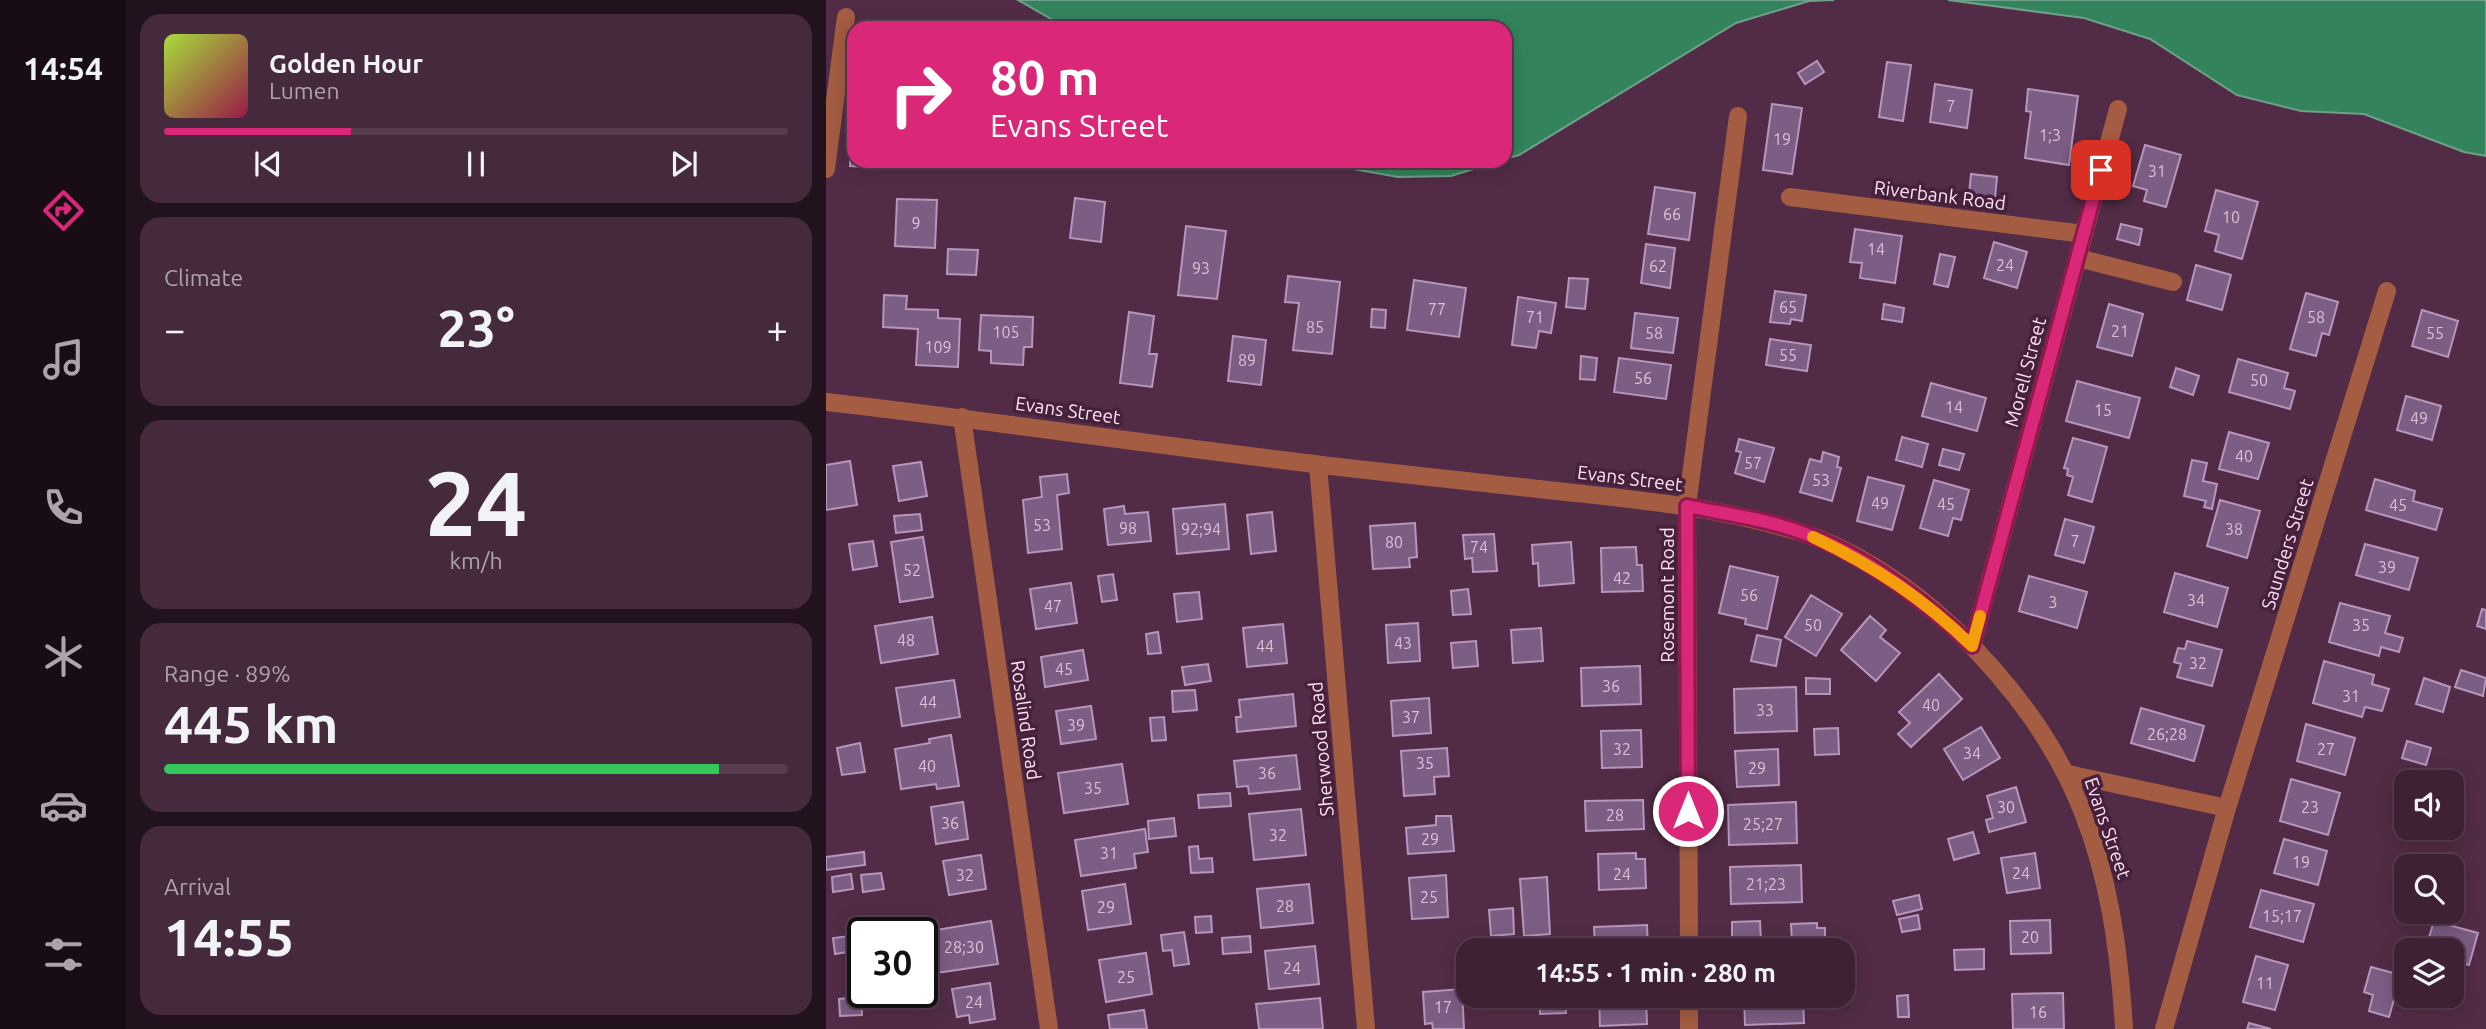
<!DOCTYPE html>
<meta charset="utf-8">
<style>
:root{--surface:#3e2134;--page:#45293c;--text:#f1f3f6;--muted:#ada3ac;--line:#573e4f;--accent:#db2777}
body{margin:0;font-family:Ubuntu,sans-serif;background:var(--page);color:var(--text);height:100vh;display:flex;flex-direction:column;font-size:26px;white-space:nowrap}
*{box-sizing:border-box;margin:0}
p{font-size:23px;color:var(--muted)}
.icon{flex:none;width:38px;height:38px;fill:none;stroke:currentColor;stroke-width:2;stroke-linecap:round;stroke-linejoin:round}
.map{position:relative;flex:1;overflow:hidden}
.sheet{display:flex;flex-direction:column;gap:14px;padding:14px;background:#22121d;width:700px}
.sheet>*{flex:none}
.hud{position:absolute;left:21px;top:21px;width:665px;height:147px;border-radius:21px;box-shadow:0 4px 18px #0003,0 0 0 2px var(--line);background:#db2777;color:#fff;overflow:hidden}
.controls{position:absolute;left:1568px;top:770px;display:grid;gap:14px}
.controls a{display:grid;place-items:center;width:70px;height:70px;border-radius:14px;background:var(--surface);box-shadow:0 4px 18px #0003,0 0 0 2px var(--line);font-size:35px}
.speed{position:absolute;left:21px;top:917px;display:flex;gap:14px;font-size:35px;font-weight:700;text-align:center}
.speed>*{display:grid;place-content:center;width:91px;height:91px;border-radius:50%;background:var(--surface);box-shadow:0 4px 18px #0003,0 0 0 2px var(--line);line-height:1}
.speed .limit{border:4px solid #111;border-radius:10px;background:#fff;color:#111}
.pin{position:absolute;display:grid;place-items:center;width:60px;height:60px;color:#fff;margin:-30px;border-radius:14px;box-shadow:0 4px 10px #0006}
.me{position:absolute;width:77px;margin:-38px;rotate:0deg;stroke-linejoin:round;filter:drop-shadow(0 0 5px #0008)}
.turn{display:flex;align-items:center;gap:24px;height:147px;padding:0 28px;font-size:32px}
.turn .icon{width:91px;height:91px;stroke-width:2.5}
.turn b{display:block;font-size:49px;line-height:60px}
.big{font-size:52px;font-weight:600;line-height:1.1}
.sheet .card{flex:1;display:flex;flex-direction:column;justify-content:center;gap:10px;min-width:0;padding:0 24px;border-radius:21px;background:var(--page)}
.sheet .dial{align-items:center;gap:0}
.dial b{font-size:91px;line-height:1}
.song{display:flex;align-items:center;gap:21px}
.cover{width:84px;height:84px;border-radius:10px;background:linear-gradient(135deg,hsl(80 70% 55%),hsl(340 70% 35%))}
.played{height:7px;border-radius:4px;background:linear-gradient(90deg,var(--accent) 30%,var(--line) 30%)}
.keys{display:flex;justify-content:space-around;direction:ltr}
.heat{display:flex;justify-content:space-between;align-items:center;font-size:38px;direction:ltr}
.charge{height:10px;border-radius:5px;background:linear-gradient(90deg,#34c759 89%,var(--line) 0)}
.trip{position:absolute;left:630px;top:938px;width:399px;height:70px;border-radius:21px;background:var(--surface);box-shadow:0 4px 18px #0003,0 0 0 2px var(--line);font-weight:600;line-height:70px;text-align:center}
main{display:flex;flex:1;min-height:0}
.menu{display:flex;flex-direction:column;width:126px;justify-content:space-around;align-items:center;background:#190d15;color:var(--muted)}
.menu .icon{width:49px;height:49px}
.menu .on{color:var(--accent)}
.menu b{font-size:32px;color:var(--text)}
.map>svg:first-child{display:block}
</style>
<main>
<nav class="menu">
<b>14:54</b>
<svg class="icon on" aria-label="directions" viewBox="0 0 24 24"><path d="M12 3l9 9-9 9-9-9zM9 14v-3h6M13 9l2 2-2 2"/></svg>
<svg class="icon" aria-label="music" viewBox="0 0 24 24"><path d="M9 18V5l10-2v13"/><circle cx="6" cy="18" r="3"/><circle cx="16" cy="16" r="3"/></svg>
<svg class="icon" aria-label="phone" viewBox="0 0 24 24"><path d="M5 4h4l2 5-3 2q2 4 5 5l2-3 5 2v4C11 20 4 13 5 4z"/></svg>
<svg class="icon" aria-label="climate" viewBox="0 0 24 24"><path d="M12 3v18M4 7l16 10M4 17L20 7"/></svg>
<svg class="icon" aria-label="car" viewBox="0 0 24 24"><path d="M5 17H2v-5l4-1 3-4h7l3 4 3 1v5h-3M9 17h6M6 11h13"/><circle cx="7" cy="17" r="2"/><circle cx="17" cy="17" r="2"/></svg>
<svg class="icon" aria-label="filters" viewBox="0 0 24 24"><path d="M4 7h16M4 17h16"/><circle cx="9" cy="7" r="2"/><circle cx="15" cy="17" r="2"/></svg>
</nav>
<section class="sheet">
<div class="card">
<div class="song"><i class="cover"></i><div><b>Golden Hour</b><p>Lumen</p></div></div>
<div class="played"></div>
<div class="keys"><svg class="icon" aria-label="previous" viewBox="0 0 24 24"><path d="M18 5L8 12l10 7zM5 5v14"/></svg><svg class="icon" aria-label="pause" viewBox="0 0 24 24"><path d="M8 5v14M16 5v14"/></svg><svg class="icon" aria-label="next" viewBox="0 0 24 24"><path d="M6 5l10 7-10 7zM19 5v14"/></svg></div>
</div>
<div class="card"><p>Climate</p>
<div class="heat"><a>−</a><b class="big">23°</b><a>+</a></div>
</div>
<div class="card dial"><b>24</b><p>km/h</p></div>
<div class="card"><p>Range · 89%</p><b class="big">445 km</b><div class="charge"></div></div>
<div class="card"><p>Arrival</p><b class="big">14:55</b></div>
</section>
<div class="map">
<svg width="1660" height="1029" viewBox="0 0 1660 1029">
<rect width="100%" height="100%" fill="#522c46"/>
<path fill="#33845d" stroke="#6fa08a" stroke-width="2" d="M192 0H1008L983 1 910 23 693 155 679 159V28H241Z
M1122 0H1660V156L1638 152 1538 114 1475 111 1411 95 1324 39 1258 18Z
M482 161H673L625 176 572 177Z"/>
<path fill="#7c5d83" stroke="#b796be" stroke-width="2" d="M991 61 998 72 979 84 972 73Z
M1061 62 1085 65 1077 121 1053 117Z
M1109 84 1146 90 1141 128 1104 122Z
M1202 89 1252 96 1243 165 1199 158 1205 112 1200 111Z
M946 104 976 108 966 174 937 170Z
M25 139H28V161H55V168L24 166Z
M1319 145 1355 155 1340 207 1318 201 1321 190 1307 186Z
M1145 174 1171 177 1168 208 1142 205Z
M829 187 869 193 863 240 822 234Z
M1390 190 1432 202 1416 259 1389 251 1393 235 1379 231Z
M249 198 279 202 275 242 244 238Z
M71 199 111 200 109 248 69 246Z
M1295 224 1316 229 1313 245 1291 239Z
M360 226 400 231 391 299 352 295Z
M1029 229 1076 236 1069 283 1034 278 1036 263 1024 262Z
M1168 242 1201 252 1191 288 1158 278Z
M820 244 849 248 844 288 815 283Z
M122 249 152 250 150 275 121 274Z
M1114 254 1129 257 1122 287 1108 284Z
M1370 265 1405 275 1396 310 1361 300Z
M462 276 514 282 506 354 467 350 473 303 459 302Z
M743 278 762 279 759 309 740 307Z
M588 280 640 288 633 337 581 330Z
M949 291 980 295 976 321 965 319 964 324 944 322Z
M1480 293 1512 302 1503 335 1496 333 1490 356 1464 349Z
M58 295 81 296 80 309 112 310V318L134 319 132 367 90 365 92 329 57 327Z
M692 297 730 303 725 333 713 331 710 348 686 345Z
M1058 304 1078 308 1076 322 1056 319Z
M1283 304 1317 314 1306 356 1271 347Z
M546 309 560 310 559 328 545 327Z
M1596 310 1632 321 1622 357 1586 346Z
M303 312 328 316 323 354H331L326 387 294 383Z
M809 313 852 318 847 353 805 348Z
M155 315 207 317 206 347H198L197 365 165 363V351L153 350Z
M407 336 440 340 435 385 402 381Z
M944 339 985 345 981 371 940 365Z
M755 356 771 358 769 380 754 379Z
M793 358 845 365 840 399 788 392Z
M1412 359 1462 373 1458 388 1469 391 1464 409 1403 392Z
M1350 368 1373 376 1367 395 1344 387Z
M1251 381 1314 398 1303 438 1240 421Z
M1105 383 1160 398 1151 431 1096 416Z
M1580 396 1615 406 1606 440 1571 430Z
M1403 432 1443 443 1432 479 1393 469Z
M1076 437 1102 444 1096 467 1070 460Z
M1247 438 1281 447 1266 502 1242 495 1247 477 1241 475 1242 469 1238 468Z
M913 439 948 448 938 482 909 473 915 452 910 451Z
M1117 449 1138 454 1133 470 1113 465Z
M997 452 1013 457 1011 467 1015 468 1006 501 974 492 984 459 995 462Z
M1366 460 1381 463 1377 481 1391 484 1386 509 1378 507 1380 501 1358 496Z
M24 461 31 505 0 510V465Z
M95 462 101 496 73 501 67 466Z
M241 474 243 493 231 495 236 549 202 553 197 500 216 497 214 477Z
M1042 477 1078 486 1066 530 1031 521Z
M1549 479 1589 491 1587 501 1616 509 1610 530 1540 510Z
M1108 480 1143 490 1135 520 1127 518 1122 536 1094 528Z
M1394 500 1434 511 1421 558 1381 546Z
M399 504 403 549 351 554 347 509Z
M298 506 299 514 322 512 325 541 282 545 278 509Z
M446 512 450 551 425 554 421 515Z
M94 514 96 530 70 533 68 516Z
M1239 519 1268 527 1258 563 1229 555Z
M589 523 591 557 583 558 584 567 547 569 544 526Z
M668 534 671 571 647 572 646 558 639 559 637 535Z
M97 537 107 597 74 602 65 542Z
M47 541 51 566 27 570 23 544Z
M745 542 748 583 713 586 712 563 707 564 706 545Z
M1539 544 1592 558 1583 590 1530 575Z
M810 547 811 565H816L817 591 776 592 775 548Z
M904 566 952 577 941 629 919 624 920 619 893 613Z
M1349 573 1402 588 1391 627 1338 612Z
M287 574 291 600 276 602 272 576Z
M1203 576 1261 592 1251 628 1193 611Z
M245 583 251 623 210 629 204 589Z
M642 589 645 614 627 615 625 591Z
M373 592 376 619 351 622 348 594Z
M985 595 1016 614 990 656 959 637Z
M1514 603 1564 616 1559 633 1577 638 1573 652 1555 647 1553 656 1503 642Z
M1656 609 1660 610V629L1651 626Z
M1044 616 1060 630 1054 637 1074 653 1050 681 1015 650Z
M106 617 112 654 55 663 49 626Z
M592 623 594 661 562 663 560 625Z
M457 624 461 663 421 667 417 628Z
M715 628 717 661 687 663 685 630Z
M332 632 335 653 322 654 320 634Z
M931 635 955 640 950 666 925 661Z
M650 641 652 666 627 668 625 643Z
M1361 641 1396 650 1386 686 1351 677 1355 664 1348 662 1352 648 1359 649Z
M257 650 262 680 219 687 215 657Z
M1498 661 1548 675 1546 684 1563 689 1556 711 1539 707 1536 717 1487 703Z
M382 664 385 681 359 685 356 667Z
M814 666 815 704 756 706 755 668Z
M1635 670 1660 678 1657 696 1629 687Z
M1113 674 1136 699 1085 747 1072 734 1084 723 1073 712Z
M980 678 1004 679V694H980Z
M1598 678 1624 687 1617 712 1590 704Z
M128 680 134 717 76 726 70 688Z
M970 687 971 731 909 733 908 689Z
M369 690 371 710 347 712 346 691Z
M467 694 470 726 411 732 410 717H415L413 700Z
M603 698 605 733 567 736 565 701Z
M265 706 270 739 235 744 230 711Z
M1315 708 1378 726 1368 761 1305 743Z
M338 717 340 740 326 741 324 718Z
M1480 724 1529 738 1519 775 1471 761Z
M1155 727 1174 758 1137 780 1118 749Z
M1012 728 1013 754 989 755 988 729Z
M815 730 816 767 776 768 775 731Z
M125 735 133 786 111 789 110 784 75 789 69 749 104 743 103 739Z
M1581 741 1605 748 1600 765 1576 758Z
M34 743 39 772 16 775 11 748Z
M621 748 623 776 608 777 609 794 578 796 575 751Z
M952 749 953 785 911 787 909 751Z
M470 755 474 789 423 794 422 786 411 787 408 761Z
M296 764 302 804 238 813 232 773Z
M1465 779 1514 793 1502 835 1454 821Z
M1190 787 1200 822 1163 832 1160 820 1167 818 1161 796Z
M404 793 405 806 373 808 372 795Z
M817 800 818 829 760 831 759 801Z
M137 802 142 839 110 844 105 807Z
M970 802 971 843 903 845 902 805Z
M475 809 480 855 428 860 423 814Z
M610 816H625L628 851 582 854 580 828 610 825Z
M348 818 350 836 323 839 322 821Z
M319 829 322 852 308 854 310 868 255 876 249 840Z
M1147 832 1153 853 1128 860 1122 839Z
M1458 839 1501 851 1492 885 1448 873Z
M372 846 373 859 386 858 387 872 365 873 363 847Z
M38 852 39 865 0 870V857Z
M810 853V859H819L820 888 773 890 772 854Z
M1209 853 1214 888 1181 893 1175 858Z
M155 855 160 889 123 895 117 861Z
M975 865 976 902 905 904 904 867Z
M55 873 58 889 37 892 35 875Z
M25 874 27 889 7 892 6 877Z
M620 875 622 917 586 919 583 878Z
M721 877 724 934 698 936 694 879Z
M299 884 305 924 262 930 256 891Z
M483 884 487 923 435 928 431 889Z
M1435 890 1488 904 1477 942 1424 927Z
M1093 895 1096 909 1071 915 1067 901Z
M687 908 688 934 665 936 663 910Z
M1092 915 1094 929 1076 932 1073 919Z
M385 916 386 932 370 933 369 917Z
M1224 920 1225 953 1185 954 1184 921Z
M165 921 172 964 110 973 104 931Z
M934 921 935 941 948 940V950H906V922Z
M1608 921 1652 933 1643 965 1626 960V950H1599Z
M991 923V928H999V938H993L994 942 966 943 965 924Z
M821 925 822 950H769L768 927Z
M63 926 64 933H38L37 930Z
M358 932 363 964 348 966 346 950 337 951 335 935Z
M32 935 34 950 9 954 7 938Z
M424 936 425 952 397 954 396 938Z
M489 946 493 984 443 989 439 951Z
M1158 949V969L1129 970 1128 950Z
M1573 950 1580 952V966L1570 963Z
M320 953 326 994 280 1002 273 960Z
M1430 956 1462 965 1449 1010 1417 1002Z
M1545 967 1575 975 1563 1017 1543 1011 1547 995 1538 992Z
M164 983 169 1019 144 1023 143 1015 131 1017 126 989Z
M636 989 638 1029H607L606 1023 599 1024 597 992Z
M1237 993 1238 1029H1187L1186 994Z
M1082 995 1083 1017H1072L1071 996Z
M713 996H739L740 1013 714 1014Z
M773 996H820L821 1024 774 1026Z
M918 996H977L978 1023 919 1025Z
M35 997 36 1015 14 1016 13 999Z
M494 998 497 1029H433L430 1004Z
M318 1010 321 1029H284L282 1015Z
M1423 1023 1445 1029H1421Z"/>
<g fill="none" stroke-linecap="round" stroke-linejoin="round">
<path stroke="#a45c42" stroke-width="18" d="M0 169 20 17
M964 197 1258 234
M1252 258 1347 282
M136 417 223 1029
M492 465 540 1029
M1146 646 1292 109
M1242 774 1401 808
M863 950 861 506 912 116
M863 996V1029
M1338 1029 1401 808 1561 291"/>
<path stroke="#a45c42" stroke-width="18" d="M0 402C177 422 354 449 531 469 604 477 677 485 749 493 824 501 900 509 973 532 1030 549 1087 589 1130 630 1253 750 1288 860 1298 1029"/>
</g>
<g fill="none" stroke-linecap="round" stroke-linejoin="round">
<defs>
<path id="route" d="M862 811 861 506C899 514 940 519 977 533 1041 556 1097 599 1146 646L1275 170"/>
</defs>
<use href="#route" stroke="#8e194d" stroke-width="18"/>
<use href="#route" stroke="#db2777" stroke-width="12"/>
<path stroke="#f59e0b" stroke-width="12" d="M987 537C1048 566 1098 599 1146 646L1154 616"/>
</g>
<g text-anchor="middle" stroke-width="7" stroke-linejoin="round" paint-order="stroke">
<g font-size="16" fill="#dcc1d6">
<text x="1125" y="112">7</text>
<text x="1224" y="141">1;3</text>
<text x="956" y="145">19</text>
<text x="1331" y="177">31</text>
<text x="846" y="220">66</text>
<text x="1405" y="223">10</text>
<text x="90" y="229">9</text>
<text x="1050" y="255">14</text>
<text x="1179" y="271">24</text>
<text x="832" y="272">62</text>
<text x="375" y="274">93</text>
<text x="962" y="313">65</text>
<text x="611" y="315">77</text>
<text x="709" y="323">71</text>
<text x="1490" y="323">58</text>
<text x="489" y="333">85</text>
<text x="1294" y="337">21</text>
<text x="180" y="338">105</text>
<text x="828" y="339">58</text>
<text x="1609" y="339">55</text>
<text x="112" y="353">109</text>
<text x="962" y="361">55</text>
<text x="421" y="366">89</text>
<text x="817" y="384">56</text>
<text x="1433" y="386">50</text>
<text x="1128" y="413">14</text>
<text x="1277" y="416">15</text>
<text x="1593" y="424">49</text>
<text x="1418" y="462">40</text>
<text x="927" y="469">57</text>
<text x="995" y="486">53</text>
<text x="1054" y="509">49</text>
<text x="1120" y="510">45</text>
<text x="1572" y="511">45</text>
<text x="216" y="531">53</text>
<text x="302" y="534">98</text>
<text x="375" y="535">92;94</text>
<text x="1408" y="535">38</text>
<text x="1249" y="547">7</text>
<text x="568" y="548">80</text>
<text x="653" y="553">74</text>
<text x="1561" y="573">39</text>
<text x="86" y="576">52</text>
<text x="796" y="584">42</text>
<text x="923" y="601">56</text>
<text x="1370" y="606">34</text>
<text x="1227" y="608">3</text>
<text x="227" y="612">47</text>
<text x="987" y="631">50</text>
<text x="1535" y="631">35</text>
<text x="80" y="646">48</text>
<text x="577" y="649">43</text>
<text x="439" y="652">44</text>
<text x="1372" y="669">32</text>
<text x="238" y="675">45</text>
<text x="785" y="692">36</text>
<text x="1525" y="702">31</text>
<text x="102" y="708">44</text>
<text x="1105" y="711">40</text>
<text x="939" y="716">33</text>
<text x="585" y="723">37</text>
<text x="250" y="731">39</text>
<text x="1341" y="740">26;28</text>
<text x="796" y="755">32</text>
<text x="1500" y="755">27</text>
<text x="1146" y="759">34</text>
<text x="599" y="769">35</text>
<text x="101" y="772">40</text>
<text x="931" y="774">29</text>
<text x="441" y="779">36</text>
<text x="267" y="794">35</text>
<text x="1180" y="813">30</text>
<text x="1484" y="813">23</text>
<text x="789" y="821">28</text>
<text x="124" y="829">36</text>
<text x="937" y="830">25;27</text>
<text x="452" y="841">32</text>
<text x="604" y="845">29</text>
<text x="283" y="859">31</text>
<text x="1475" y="868">19</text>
<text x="1195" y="879">24</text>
<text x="796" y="880">24</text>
<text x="139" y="881">32</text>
<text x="940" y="890">21;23</text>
<text x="603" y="903">25</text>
<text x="459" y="912">28</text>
<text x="280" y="913">29</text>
<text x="1456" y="922">15;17</text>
<text x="1204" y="943">20</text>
<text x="138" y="953">28;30</text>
<text x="466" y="974">24</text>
<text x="300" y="983">25</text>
<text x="1439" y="989">11</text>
<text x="148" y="1008">24</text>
<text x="617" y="1013">17</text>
<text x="1212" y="1018">16</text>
</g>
<g font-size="19" fill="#fce2f2" stroke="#47213b">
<text transform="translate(1114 195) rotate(7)" y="7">Riverbank Road</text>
<text transform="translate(1199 372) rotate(-75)" y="7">Morell Street</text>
<text transform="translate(242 410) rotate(8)" y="7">Evans Street</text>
<text transform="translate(804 478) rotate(7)" y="7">Evans Street</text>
<text transform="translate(1461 544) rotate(-73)" y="7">Saunders Street</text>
<text transform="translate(841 595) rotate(-90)" y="7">Rosemont Road</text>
<text transform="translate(200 720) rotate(82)" y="7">Rosalind Road</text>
<text transform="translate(495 749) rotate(-95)" y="7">Sherwood Road</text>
<text transform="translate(1282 828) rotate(71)" y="7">Evans Street</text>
</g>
</g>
</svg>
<div class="controls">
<a><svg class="icon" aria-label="sound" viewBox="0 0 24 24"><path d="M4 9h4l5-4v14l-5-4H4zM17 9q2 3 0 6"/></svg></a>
<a><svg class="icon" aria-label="search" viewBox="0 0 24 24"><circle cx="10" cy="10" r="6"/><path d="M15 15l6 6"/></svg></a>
<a><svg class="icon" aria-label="layers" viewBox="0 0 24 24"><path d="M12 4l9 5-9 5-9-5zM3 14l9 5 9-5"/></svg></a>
</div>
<div class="speed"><div class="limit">30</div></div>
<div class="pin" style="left:1275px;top:170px;background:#d93025"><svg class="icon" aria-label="arrive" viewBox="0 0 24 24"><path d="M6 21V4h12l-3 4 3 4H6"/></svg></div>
<svg class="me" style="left:862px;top:811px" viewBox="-20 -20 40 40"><circle r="17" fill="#db2777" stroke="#fff" stroke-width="3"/><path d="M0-11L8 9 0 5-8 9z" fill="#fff"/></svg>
<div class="trip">14:55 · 1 min · 280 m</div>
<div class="hud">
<div class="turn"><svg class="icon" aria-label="right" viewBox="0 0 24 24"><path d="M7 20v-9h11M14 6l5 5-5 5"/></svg><div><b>80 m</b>Evans Street</div></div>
</div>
</div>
</main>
